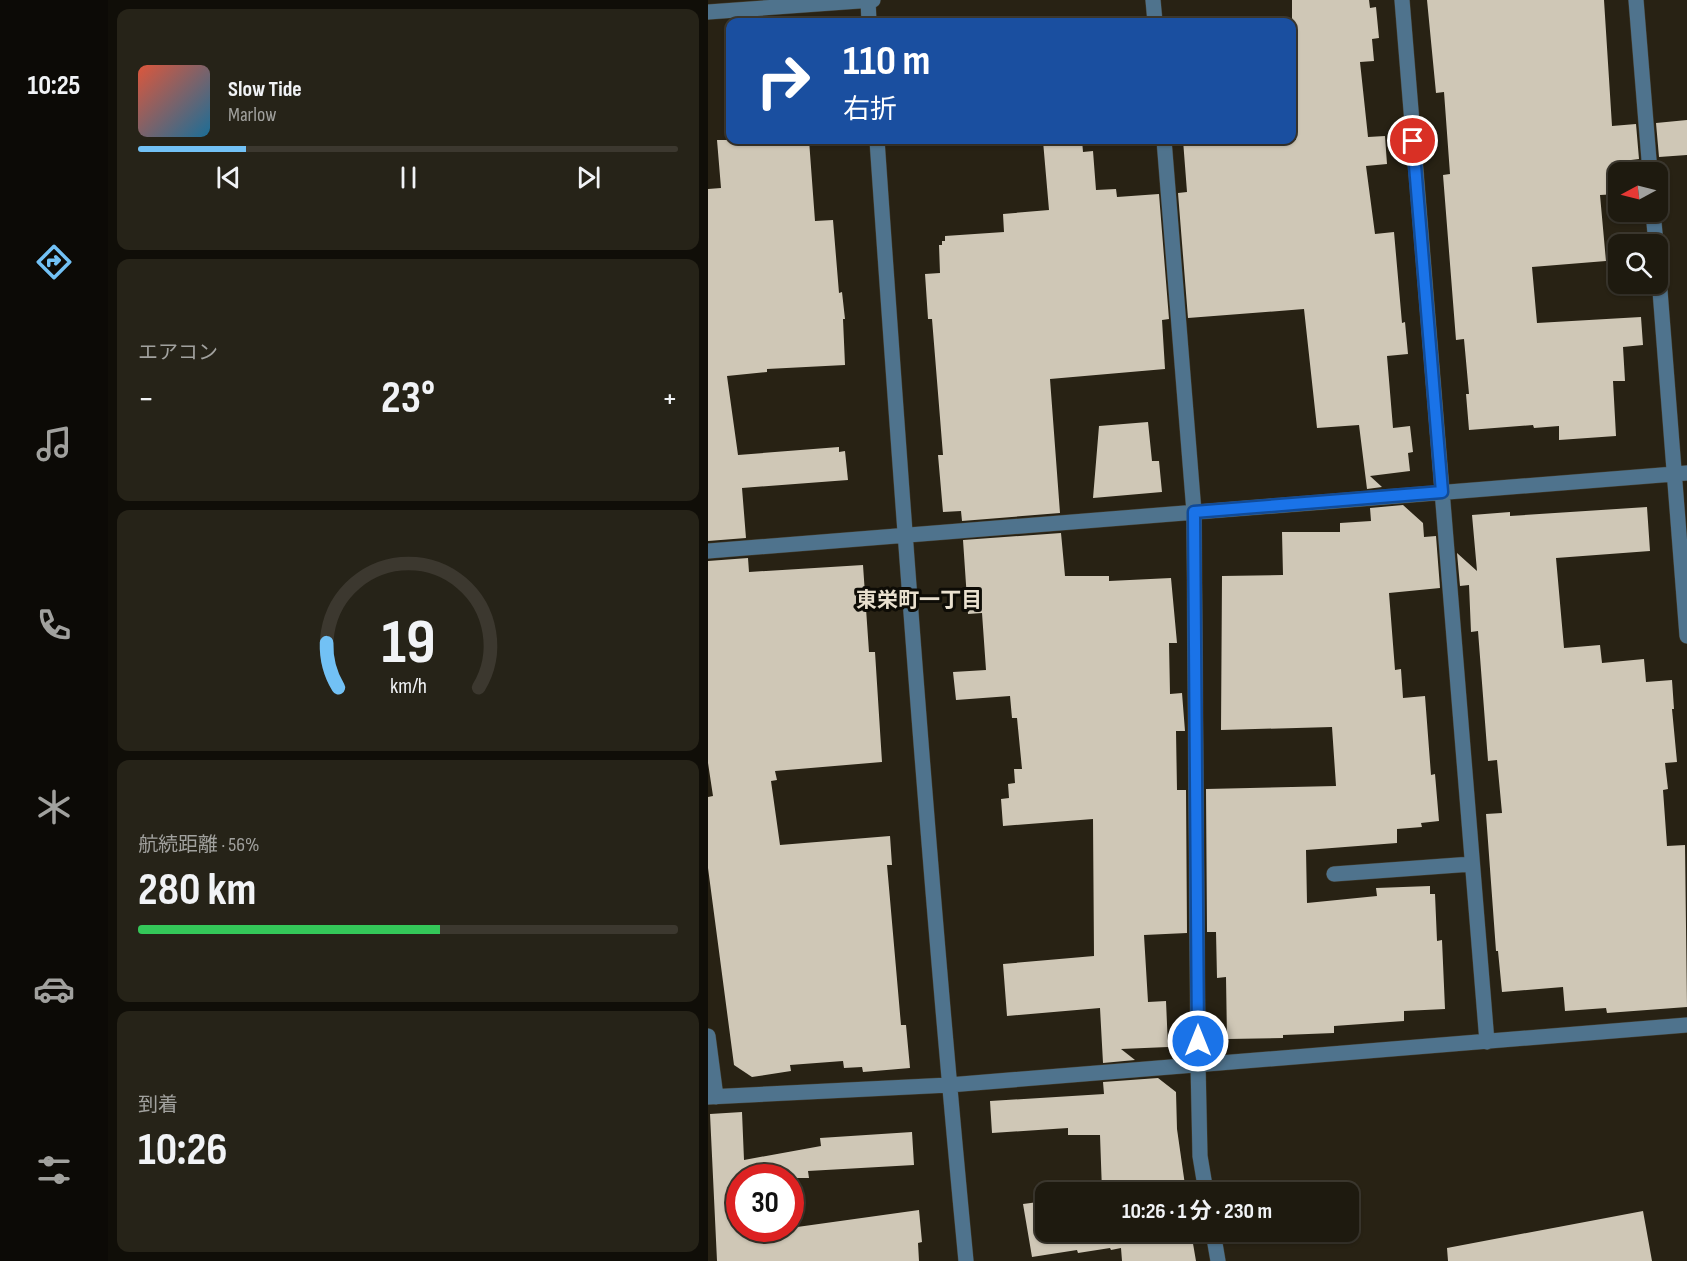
<!DOCTYPE html>
<html lang="ja">
<meta charset="utf-8">
<style>
:root{--surface:#1e1a0f;--page:#262318;--text:#f1f3f6;--muted:#a1a19e;--line:#3c382f;--accent:#72c1f5}
body{margin:0;font-family:"Sofia Sans Condensed","Noto Sans JP",sans-serif;background:var(--page);color:var(--text);height:100vh;display:flex;flex-direction:column;font-size:22px;white-space:nowrap}
*{box-sizing:border-box;margin:0}
p{font-size:20px;color:var(--muted)}
.icon{flex:none;width:33px;height:33px;fill:none;stroke:currentColor;stroke-width:2;stroke-linecap:round;stroke-linejoin:round}
.map{position:relative;flex:1;overflow:hidden}
.side{display:flex;flex-direction:column;gap:9px;padding:9px;background:#100e08;width:600px}
.side>*{flex:none}
.banner{position:absolute;left:18px;top:18px;width:570px;height:126px;border-radius:12px;box-shadow:0 2px 4px #0004,0 0 0 2px var(--line);background:#1a4fa0;color:#fff;overflow:hidden}
.needle{width:39px;rotate:263deg}
.controls{position:absolute;left:900px;top:162px;display:grid;gap:12px}
.controls a{display:grid;place-items:center;width:60px;height:60px;border-radius:12px;background:var(--surface);box-shadow:0 2px 4px #0004,0 0 0 2px var(--line);font-size:30px}
.speed{position:absolute;left:18px;top:1164px;display:flex;gap:12px;font-size:30px;font-weight:700;text-align:center}
.speed>*{display:grid;place-content:center;width:78px;height:78px;border-radius:50%;background:var(--surface);box-shadow:0 2px 4px #0004,0 0 0 2px var(--line);line-height:1}
.speed .limit{border:9px solid #d22;background:#fff;color:#111}
.pin{position:absolute;display:grid;place-items:center;width:51px;height:51px;color:#fff;margin:-26px;border:3px solid #fff;border-radius:50%;box-shadow:0 2px 6px #0007}
.me{position:absolute;width:66px;margin:-33px;rotate:0deg;stroke-linejoin:round;filter:drop-shadow(0 0 4px #0008)}
.turn{display:flex;align-items:center;gap:21px;height:126px;padding:0 18px;font-size:27px}
.turn .icon{width:78px;height:78px;stroke-width:2.5}
.turn b{display:block;font-size:42px;line-height:51px}
.big{font-size:45px;font-weight:700;line-height:1.1}
.side .widget{flex:1;display:flex;flex-direction:column;justify-content:center;gap:9px;min-width:0;padding:0 21px;border-radius:12px;background:var(--page)}
.side .dial{align-items:center;gap:0}
.dial svg{height:156px;overflow:visible;fill:none;stroke:var(--line);stroke-width:7;stroke-linecap:round;text-anchor:middle}
.dial text{fill:var(--text);stroke:none}
.song{display:flex;align-items:center;gap:18px}
.cover{width:72px;height:72px;border-radius:9px;background:linear-gradient(135deg,hsl(10 70% 55%),hsl(200 70% 35%))}
.played{height:6px;border-radius:3px;background:linear-gradient(90deg,var(--accent) 20%,var(--line) 20%)}
.keys{display:flex;justify-content:space-around;direction:ltr}
.heat{display:flex;justify-content:space-between;align-items:center;font-size:33px;direction:ltr}
.charge{height:9px;border-radius:4px;background:linear-gradient(90deg,#34c759 56%,var(--line) 0)}
.trip{position:absolute;left:327px;top:1182px;width:324px;height:60px;border-radius:12px;background:var(--surface);box-shadow:0 2px 4px #0004,0 0 0 2px var(--line);font-weight:700;line-height:60px;text-align:center}
main{display:flex;flex:1;min-height:0}
.tabs{display:flex;flex-direction:column;width:108px;justify-content:space-around;align-items:center;background:#0c0a06;color:var(--muted)}
.tabs .icon{width:42px;height:42px}
.tabs .on{color:var(--accent)}
.tabs b{font-size:27px;color:var(--text)}
.map>svg:first-child{display:block}
</style>
<main>
<nav class="tabs">
<b>10:25</b>
<svg class="icon on" aria-label="directions" viewBox="0 0 24 24"><path d="M12 3l9 9-9 9-9-9zM9 14v-3h6M13 9l2 2-2 2"/></svg>
<svg class="icon" aria-label="music" viewBox="0 0 24 24"><path d="M9 18V5l10-2v13"/><circle cx="6" cy="18" r="3"/><circle cx="16" cy="16" r="3"/></svg>
<svg class="icon" aria-label="phone" viewBox="0 0 24 24"><path d="M5 4h4l2 5-3 2q2 4 5 5l2-3 5 2v4C11 20 4 13 5 4z"/></svg>
<svg class="icon" aria-label="climate" viewBox="0 0 24 24"><path d="M12 3v18M4 7l16 10M4 17L20 7"/></svg>
<svg class="icon" aria-label="car" viewBox="0 0 24 24"><path d="M5 17H2v-5l4-1 3-4h7l3 4 3 1v5h-3M9 17h6M6 11h13"/><circle cx="7" cy="17" r="2"/><circle cx="17" cy="17" r="2"/></svg>
<svg class="icon" aria-label="filters" viewBox="0 0 24 24"><path d="M4 7h16M4 17h16"/><circle cx="9" cy="7" r="2"/><circle cx="15" cy="17" r="2"/></svg>
</nav>
<section class="side">
<div class="widget">
<div class="song"><i class="cover"></i><div><b>Slow Tide</b><p>Marlow</p></div></div>
<div class="played"></div>
<div class="keys"><svg class="icon" aria-label="previous" viewBox="0 0 24 24"><path d="M18 5L8 12l10 7zM5 5v14"/></svg><svg class="icon" aria-label="pause" viewBox="0 0 24 24"><path d="M8 5v14M16 5v14"/></svg><svg class="icon" aria-label="next" viewBox="0 0 24 24"><path d="M6 5l10 7-10 7zM19 5v14"/></svg></div>
</div>
<div class="widget"><p>エアコン</p>
<div class="heat"><a>−</a><b class="big">23°</b><a>+</a></div>
</div>
<div class="widget dial"><svg viewBox="0 0 100 80">
<path d="M14 69A42 42 0 1 1 86 69"/>
<path d="M14 69A42 42 0 0 1 8 46" stroke="#72c1f5"/>
<text x="50" y="56" font-size="32" font-weight="700">19</text>
<text x="50" y="72" font-size="11">km/h</text>
</svg></div>
<div class="widget"><p>航続距離 · 56%</p><b class="big">280 km</b><div class="charge"></div></div>
<div class="widget"><p>到着</p><b class="big">10:26</b></div>
</section>
<div class="map">
<svg width="979" height="1261" viewBox="0 0 979 1261">
<rect width="100%" height="100%" fill="#282214"/>
<path fill="#cfc7b6" d="M584 0H661L662 8 668 7 671 38 664 39 666 61 652 62 660 137 677 136 679 164 658 166 667 234 686 232 694 323 697 322 700 354 679 356 685 428 702 426 705 452 700 453 702 471 662 476 674 487 659 489 651 425 609 428 596 309 480 318 470 193 479 192 475 140H588L584 90Z
M719 0H896L904 126 928 124 931 159 923 160 924 172H910V194L892 195 898 261 824 267 829 323 933 317 935 345 915 347 917 381H905L908 436 851 440V426L826 428 825 425 761 430 758 394H761L756 339 748 340 735 175 742 174 736 92 728 93Z
M979 120V155L951 157 948 123Z
M9 140H101L107 221 125 220 131 293 134 292 137 319H135L137 365 59 369V372L19 376 30 455 131 447V452L137 451 140 480 34 488 38 538 0 541V189L13 188Z
M374 140 375 152 385 151 388 190 408 189 409 197 451 194 461 319 454 320 457 369 342 379 352 513 254 521 253 511 235 512 230 455H235L224 319H220L217 274 232 273 231 245H234V241H237V236L296 232 295 214 341 210 335 141Z
M440 422 444 461H451L454 492 385 498 391 426Z
M695 505 715 523 716 537 728 536 732 588 681 593 687 670 693 669 695 698 717 696 723 775 727 774 731 821 713 823 714 827 689 829V843L598 850 599 903 669 896 668 888 722 886V894H727L729 941 734 940 737 1009 696 1011V1021L626 1026V1033L575 1035V1038L519 1039 518 977 509 978 508 932H499L498 789 628 786 624 727 513 730 514 576 575 575 574 532H632V523L663 521 662 508Z
M939 507 942 551 848 558 856 648 892 645 894 663 936 659 938 682 964 680 966 709H964L969 762 957 763 960 789 955 790 959 846 977 845 979 1007 899 1013 898 1008 857 1011 855 987 794 992 790 951H788L778 814 794 813 789 760 780 761 770 631 763 632 761 585 752 586 749 553 769 571 764 515 802 512V516Z
M353 533 357 576H401V581L463 578 469 643H461L462 694 474 693 477 731H468L469 790H478L479 933 436 935 440 1002 458 1001 460 1047 413 1049 427 1060 395 1063 392 1008 299 1016 295 964 386 956 385 819 295 826 293 799 301 798 300 784 307 783 306 769H314L309 718H304L302 696 248 700 245 672 278 670 274 613 260 614 255 540Z
M40 558 41 572 155 565 161 652H167L174 762 67 771 69 780 63 781 72 845 182 836 184 865H179L193 1025H198L202 1068 155 1072 154 1067 136 1068 135 1061 82 1065 83 1071 44 1077 26 1065 0 868V797L5 796 0 763V561Z
M450 1078 468 1092 469 1129 478 1192H387L394 1191 392 1135H360V1128L284 1133 282 1101 396 1094 395 1082Z
M34 1112 36 1160 113 1146 112 1138 204 1132 206 1165 100 1171 101 1178H32V1228H82L211 1210 214 1242 210 1243 211 1261H9L2 1114Z
M338 1201V1232H483L488 1261H414L413 1248 403 1250 402 1248 370 1253 369 1250 324 1257 315 1204Z
M935 1211 944 1261H740L739 1248Z"/>
<g fill="none" stroke-linecap="round" stroke-linejoin="round">
<defs>
<path id="minor" d="M160 0 161 22
M445 0 447 22
M694 0 779 1042
M928 0 942 172
M0 12 165 0
M169 140C195 514 222 888 258 1261
M456 140 486 512 490 1064 492 1156 498 1192
M945 212 948 244
M950 265 979 636
M0 551 979 473
M626 874 764 864
M0 1036 8 1097
M0 1097 241 1085 979 1025
M505 1232 510 1261"/>
</defs>
<use href="#minor" stroke="#433e30" stroke-width="16"/>
<use href="#minor" stroke="#4f738d" stroke-width="15"/>
</g>
<g fill="none" stroke-linecap="round" stroke-linejoin="round">
<defs>
<path id="route" d="M490 1041 486 512 734 492 705 141"/>
</defs>
<use href="#route" stroke="#114b97" stroke-width="15"/>
<use href="#route" stroke="#1a73e8" stroke-width="10"/>
</g>
<g text-anchor="middle" stroke-width="6" stroke-linejoin="round" paint-order="stroke">
<g font-size="21" font-weight="bold" fill="#e9e0cf" stroke="#0e0c06">
<text x="211" y="607">東栄町一丁目</text>
</g>
</g>
</svg>
<div class="controls">
<a><svg class="needle" viewBox="-14 -14 28 28"><path d="M0-13l5 13h-10z" fill="#e53935"/><path d="M0 13l5-13h-10z" fill="#a1a19e"/></svg></a>
<a><svg class="icon" aria-label="search" viewBox="0 0 24 24"><circle cx="10" cy="10" r="6"/><path d="M15 15l6 6"/></svg></a>
</div>
<div class="speed"><div class="limit">30</div></div>
<div class="pin" style="left:705px;top:141px;background:#d93025"><svg class="icon" aria-label="arrive" viewBox="0 0 24 24"><path d="M6 21V4h12l-3 4 3 4H6"/></svg></div>
<svg class="me" style="left:490px;top:1041px" viewBox="-20 -20 40 40"><circle r="17" fill="#1a73e8" stroke="#fff" stroke-width="3"/><path d="M0-11L8 9 0 5-8 9z" fill="#fff"/></svg>
<div class="trip">10:26 · 1 分 · 230 m</div>
<div class="banner">
<div class="turn"><svg class="icon" aria-label="right" viewBox="0 0 24 24"><path d="M7 20v-9h11M14 6l5 5-5 5"/></svg><div><b>110 m</b>右折</div></div>
</div>
</div>
</main>
